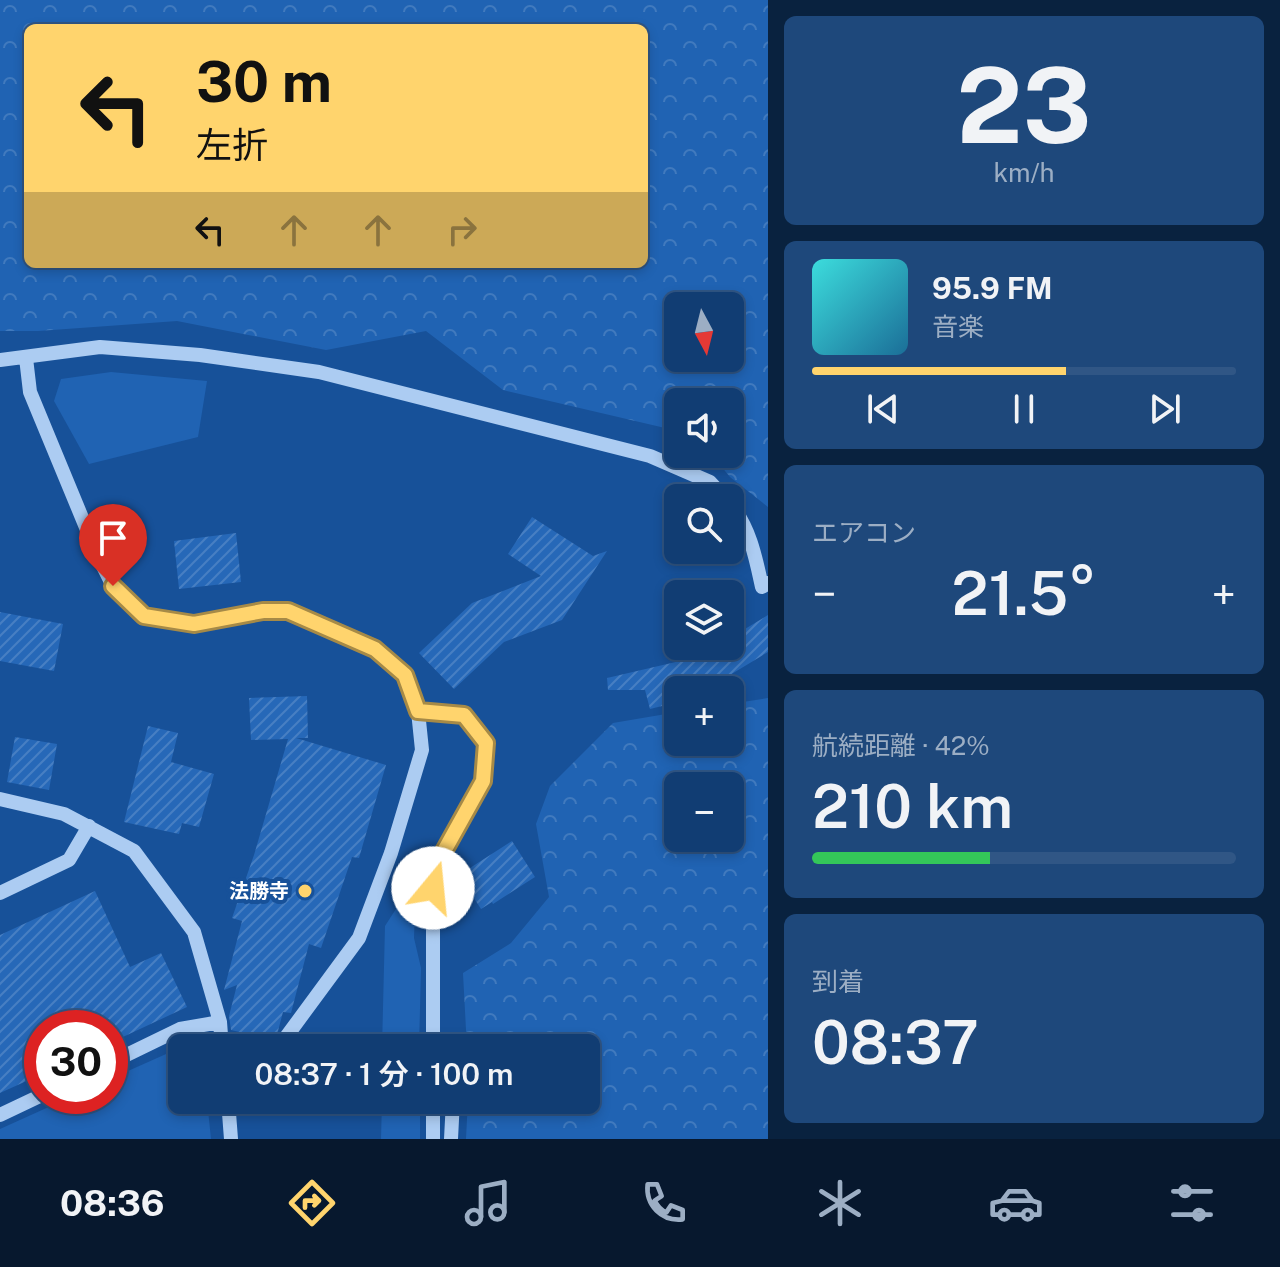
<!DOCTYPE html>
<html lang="ja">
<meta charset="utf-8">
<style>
:root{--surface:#113d73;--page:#1e487b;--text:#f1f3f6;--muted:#9caec4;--line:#305685;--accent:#ffd46d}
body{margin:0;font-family:"Public Sans","Noto Sans JP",sans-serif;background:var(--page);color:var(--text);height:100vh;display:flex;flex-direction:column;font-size:30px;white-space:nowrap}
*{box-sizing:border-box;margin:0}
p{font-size:26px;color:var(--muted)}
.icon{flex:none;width:44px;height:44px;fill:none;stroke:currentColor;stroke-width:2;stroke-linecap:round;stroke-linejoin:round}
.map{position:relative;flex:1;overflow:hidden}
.details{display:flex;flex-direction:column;gap:16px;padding:16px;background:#09223f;width:512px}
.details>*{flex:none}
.hud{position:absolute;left:24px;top:24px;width:624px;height:244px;border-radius:12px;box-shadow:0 4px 12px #0003,0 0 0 2px var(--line);background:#ffd46d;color:#111;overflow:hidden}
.needle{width:52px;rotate:173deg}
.buttons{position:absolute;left:664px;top:292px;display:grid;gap:16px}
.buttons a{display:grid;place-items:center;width:80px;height:80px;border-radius:12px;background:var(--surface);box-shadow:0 4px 12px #0003,0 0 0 2px var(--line);font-size:40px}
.speed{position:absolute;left:24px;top:1010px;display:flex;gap:16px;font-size:40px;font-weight:700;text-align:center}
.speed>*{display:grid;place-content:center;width:104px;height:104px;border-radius:50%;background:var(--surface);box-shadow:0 4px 12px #0003,0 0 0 2px var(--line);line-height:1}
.speed .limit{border:12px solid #d22;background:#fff;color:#111}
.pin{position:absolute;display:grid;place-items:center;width:68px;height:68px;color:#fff;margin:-82px -34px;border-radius:50% 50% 50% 0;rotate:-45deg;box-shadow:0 0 8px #0007}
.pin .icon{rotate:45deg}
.me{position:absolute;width:88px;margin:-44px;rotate:17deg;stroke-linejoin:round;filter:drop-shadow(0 0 6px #0008)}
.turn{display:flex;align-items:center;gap:28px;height:168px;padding:0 40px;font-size:36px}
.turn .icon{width:104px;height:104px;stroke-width:2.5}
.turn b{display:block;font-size:56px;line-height:68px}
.lanes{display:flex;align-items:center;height:76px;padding:0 40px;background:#0003;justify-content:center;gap:40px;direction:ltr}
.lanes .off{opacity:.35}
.big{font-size:60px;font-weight:600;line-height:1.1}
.details .card{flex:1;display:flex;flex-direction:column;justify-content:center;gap:12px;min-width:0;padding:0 28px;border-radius:12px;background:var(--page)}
.details .dial{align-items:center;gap:0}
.dial b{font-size:104px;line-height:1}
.song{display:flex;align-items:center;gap:24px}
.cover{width:96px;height:96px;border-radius:12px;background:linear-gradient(135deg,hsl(180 70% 55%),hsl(200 70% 35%))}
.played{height:8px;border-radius:4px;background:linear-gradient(90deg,var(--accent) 60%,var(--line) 60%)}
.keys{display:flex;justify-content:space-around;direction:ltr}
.heat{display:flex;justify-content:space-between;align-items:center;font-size:44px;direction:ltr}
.charge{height:12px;border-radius:6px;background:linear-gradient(90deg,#34c759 42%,var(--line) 0)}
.trip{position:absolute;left:168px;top:1034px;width:432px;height:80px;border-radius:12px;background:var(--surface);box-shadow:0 4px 12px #0003,0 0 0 2px var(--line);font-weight:600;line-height:80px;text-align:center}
.dock{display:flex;height:128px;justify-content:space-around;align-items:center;background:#07182e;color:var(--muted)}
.dock .icon{width:56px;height:56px}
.dock .on{color:var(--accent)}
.dock b{font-size:36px;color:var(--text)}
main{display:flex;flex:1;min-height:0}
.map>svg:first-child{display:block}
</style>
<main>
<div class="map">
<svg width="768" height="1139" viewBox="0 0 768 1139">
<defs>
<pattern id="forest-crowns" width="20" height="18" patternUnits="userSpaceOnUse" patternTransform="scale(2)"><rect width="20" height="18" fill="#2063b3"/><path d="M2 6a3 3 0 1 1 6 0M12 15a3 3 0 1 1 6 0" fill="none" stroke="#417abe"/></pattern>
<pattern id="building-hatch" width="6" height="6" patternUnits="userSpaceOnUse" patternTransform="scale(2)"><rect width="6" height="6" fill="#2668b8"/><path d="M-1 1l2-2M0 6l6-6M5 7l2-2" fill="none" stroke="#477fc3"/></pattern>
</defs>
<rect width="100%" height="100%" fill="#175199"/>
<path fill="#2063b3" d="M111 372 207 381 198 437 89 464 54 401 61 379Z
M403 898 415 909 414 938 421 968 419 1048H382L385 926Z
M202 1038 203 1048H182V1100H207L211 1139H0V1129L73 1096H110V1079Z
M382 1100H420V1139H381Z"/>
<path fill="url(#forest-crowns)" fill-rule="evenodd" d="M0 0H768V507L730 477 711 454H730V402H678V431L503 390 426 331 326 350 177 321 38 331H0ZM28 28H644V264H28ZM678 306H730V358H678Z
M768 698V1139H466L468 1100H586V1048H467L463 973 511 943 549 897 536 824 550 786 613 723 678 712V742H730V704ZM678 786H730V838H678Z"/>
<path fill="url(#building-hatch)" d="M532 517 593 556 607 551 562 620 504 642 454 689 419 653 472 603 541 576 508 554Z
M236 533 241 582 179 589 174 541Z
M0 612 63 624 54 671 0 661Z
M768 615V652L705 690H678V702L650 709 645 690H608L607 678 723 651 720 646H730V638Z
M307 696 308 738H296L386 765 359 858 352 857 321 948 309 944 291 1013 283 1012 278 1031 272 1040 231 1030 229 1016 237 985 224 990 242 921 232 918 254 855 288 739 251 740 249 698Z
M148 726 178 733 171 762 214 774 199 827 182 823 179 834 124 822Z
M15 737 57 744 49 790 7 782Z
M512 841 535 877 493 904 492 902 481 909 459 875Z
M95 891 130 967 161 953 187 1007 110 1043V1028H42V1074L0 1093V935Z"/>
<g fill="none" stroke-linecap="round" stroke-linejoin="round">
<path stroke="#acccf2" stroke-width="14" d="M26 358 30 392 97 554 113 586 144 616 194 624 263 611H288L375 649 405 675 418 711 422 750 391 853 359 938 278 1048
M0 360 100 347 200 355 319 372 650 456 710 482 725 498
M730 504C750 527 756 559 762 587L768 583
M418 711 464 715 486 743 483 781 433 871V1048
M0 799 64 814 134 851 194 932 220 1022 222 1048
M0 893 69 860 89 826
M110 1063 180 1029 220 1022
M228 1100 231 1139
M0 1115 42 1095
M433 1139V1100
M451 1139 453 1100"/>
</g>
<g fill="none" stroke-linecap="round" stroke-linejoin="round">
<defs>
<path id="route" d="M113 586 144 616 194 624 263 611H288L375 649 405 675 418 711 464 715 486 743 483 781 433 871V888"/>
</defs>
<use href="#route" stroke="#a68a47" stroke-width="20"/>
<use href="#route" stroke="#ffd46d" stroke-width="14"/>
</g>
<circle fill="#ffd46d" stroke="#175199" stroke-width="3" cx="305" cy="891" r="8"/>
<g text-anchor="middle" stroke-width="8" stroke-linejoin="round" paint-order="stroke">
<g font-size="20" font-weight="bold" fill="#fff" stroke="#175199" text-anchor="end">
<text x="289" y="898">法勝寺</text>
</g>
</g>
</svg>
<div class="buttons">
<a><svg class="needle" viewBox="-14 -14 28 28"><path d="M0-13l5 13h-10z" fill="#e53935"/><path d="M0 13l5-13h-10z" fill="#9caec4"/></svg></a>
<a><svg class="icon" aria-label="sound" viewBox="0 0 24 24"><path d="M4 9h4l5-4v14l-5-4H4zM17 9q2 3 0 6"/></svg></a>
<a><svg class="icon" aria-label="search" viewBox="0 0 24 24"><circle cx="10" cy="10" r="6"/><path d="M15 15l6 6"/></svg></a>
<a><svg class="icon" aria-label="layers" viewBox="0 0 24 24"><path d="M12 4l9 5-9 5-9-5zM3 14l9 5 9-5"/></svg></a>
<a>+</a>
<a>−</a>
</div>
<div class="speed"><div class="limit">30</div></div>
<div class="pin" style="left:113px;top:586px;background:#d93025"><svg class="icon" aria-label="arrive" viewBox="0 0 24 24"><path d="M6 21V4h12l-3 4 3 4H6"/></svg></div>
<svg class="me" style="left:433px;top:888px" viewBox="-20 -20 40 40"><circle r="19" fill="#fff"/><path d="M0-13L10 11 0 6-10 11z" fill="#ffd46d"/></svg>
<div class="trip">08:37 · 1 分 · 100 m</div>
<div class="hud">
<div class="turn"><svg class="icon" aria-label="left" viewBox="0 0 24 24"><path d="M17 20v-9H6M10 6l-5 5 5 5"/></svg><div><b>30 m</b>左折</div></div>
<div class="lanes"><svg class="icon" aria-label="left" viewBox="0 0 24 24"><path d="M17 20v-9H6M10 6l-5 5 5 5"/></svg><svg class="icon off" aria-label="ahead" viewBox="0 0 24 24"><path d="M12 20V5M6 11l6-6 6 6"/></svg><svg class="icon off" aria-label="ahead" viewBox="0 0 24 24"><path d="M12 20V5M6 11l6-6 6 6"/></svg><svg class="icon off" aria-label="right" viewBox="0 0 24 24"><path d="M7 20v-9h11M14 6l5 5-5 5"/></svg></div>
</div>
</div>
<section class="details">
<div class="card dial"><b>23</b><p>km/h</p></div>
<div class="card">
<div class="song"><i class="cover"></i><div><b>95.9 FM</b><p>音楽</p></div></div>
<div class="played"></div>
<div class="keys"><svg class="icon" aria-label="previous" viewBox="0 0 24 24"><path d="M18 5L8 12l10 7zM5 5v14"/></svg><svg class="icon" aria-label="pause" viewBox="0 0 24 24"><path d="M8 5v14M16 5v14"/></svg><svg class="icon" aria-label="next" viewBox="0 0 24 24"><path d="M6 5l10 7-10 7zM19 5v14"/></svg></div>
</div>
<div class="card"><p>エアコン</p>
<div class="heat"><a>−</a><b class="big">21.5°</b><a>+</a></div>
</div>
<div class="card"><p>航続距離 · 42%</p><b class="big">210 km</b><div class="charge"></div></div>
<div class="card"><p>到着</p><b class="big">08:37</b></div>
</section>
</main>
<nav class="dock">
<b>08:36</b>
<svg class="icon on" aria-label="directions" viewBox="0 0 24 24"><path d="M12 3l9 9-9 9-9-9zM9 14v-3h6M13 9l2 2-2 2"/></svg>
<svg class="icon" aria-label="music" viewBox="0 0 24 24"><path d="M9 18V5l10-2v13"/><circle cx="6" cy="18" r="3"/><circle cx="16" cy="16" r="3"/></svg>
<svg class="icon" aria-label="phone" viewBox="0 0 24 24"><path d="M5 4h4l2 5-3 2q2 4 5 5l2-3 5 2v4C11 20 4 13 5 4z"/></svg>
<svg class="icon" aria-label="climate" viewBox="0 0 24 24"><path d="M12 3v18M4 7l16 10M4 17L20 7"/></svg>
<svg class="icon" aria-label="car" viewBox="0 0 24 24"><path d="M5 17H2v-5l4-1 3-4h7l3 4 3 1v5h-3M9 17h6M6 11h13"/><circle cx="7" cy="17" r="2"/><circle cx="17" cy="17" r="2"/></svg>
<svg class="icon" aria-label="filters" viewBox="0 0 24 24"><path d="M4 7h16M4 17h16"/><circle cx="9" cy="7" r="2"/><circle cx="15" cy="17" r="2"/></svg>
</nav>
